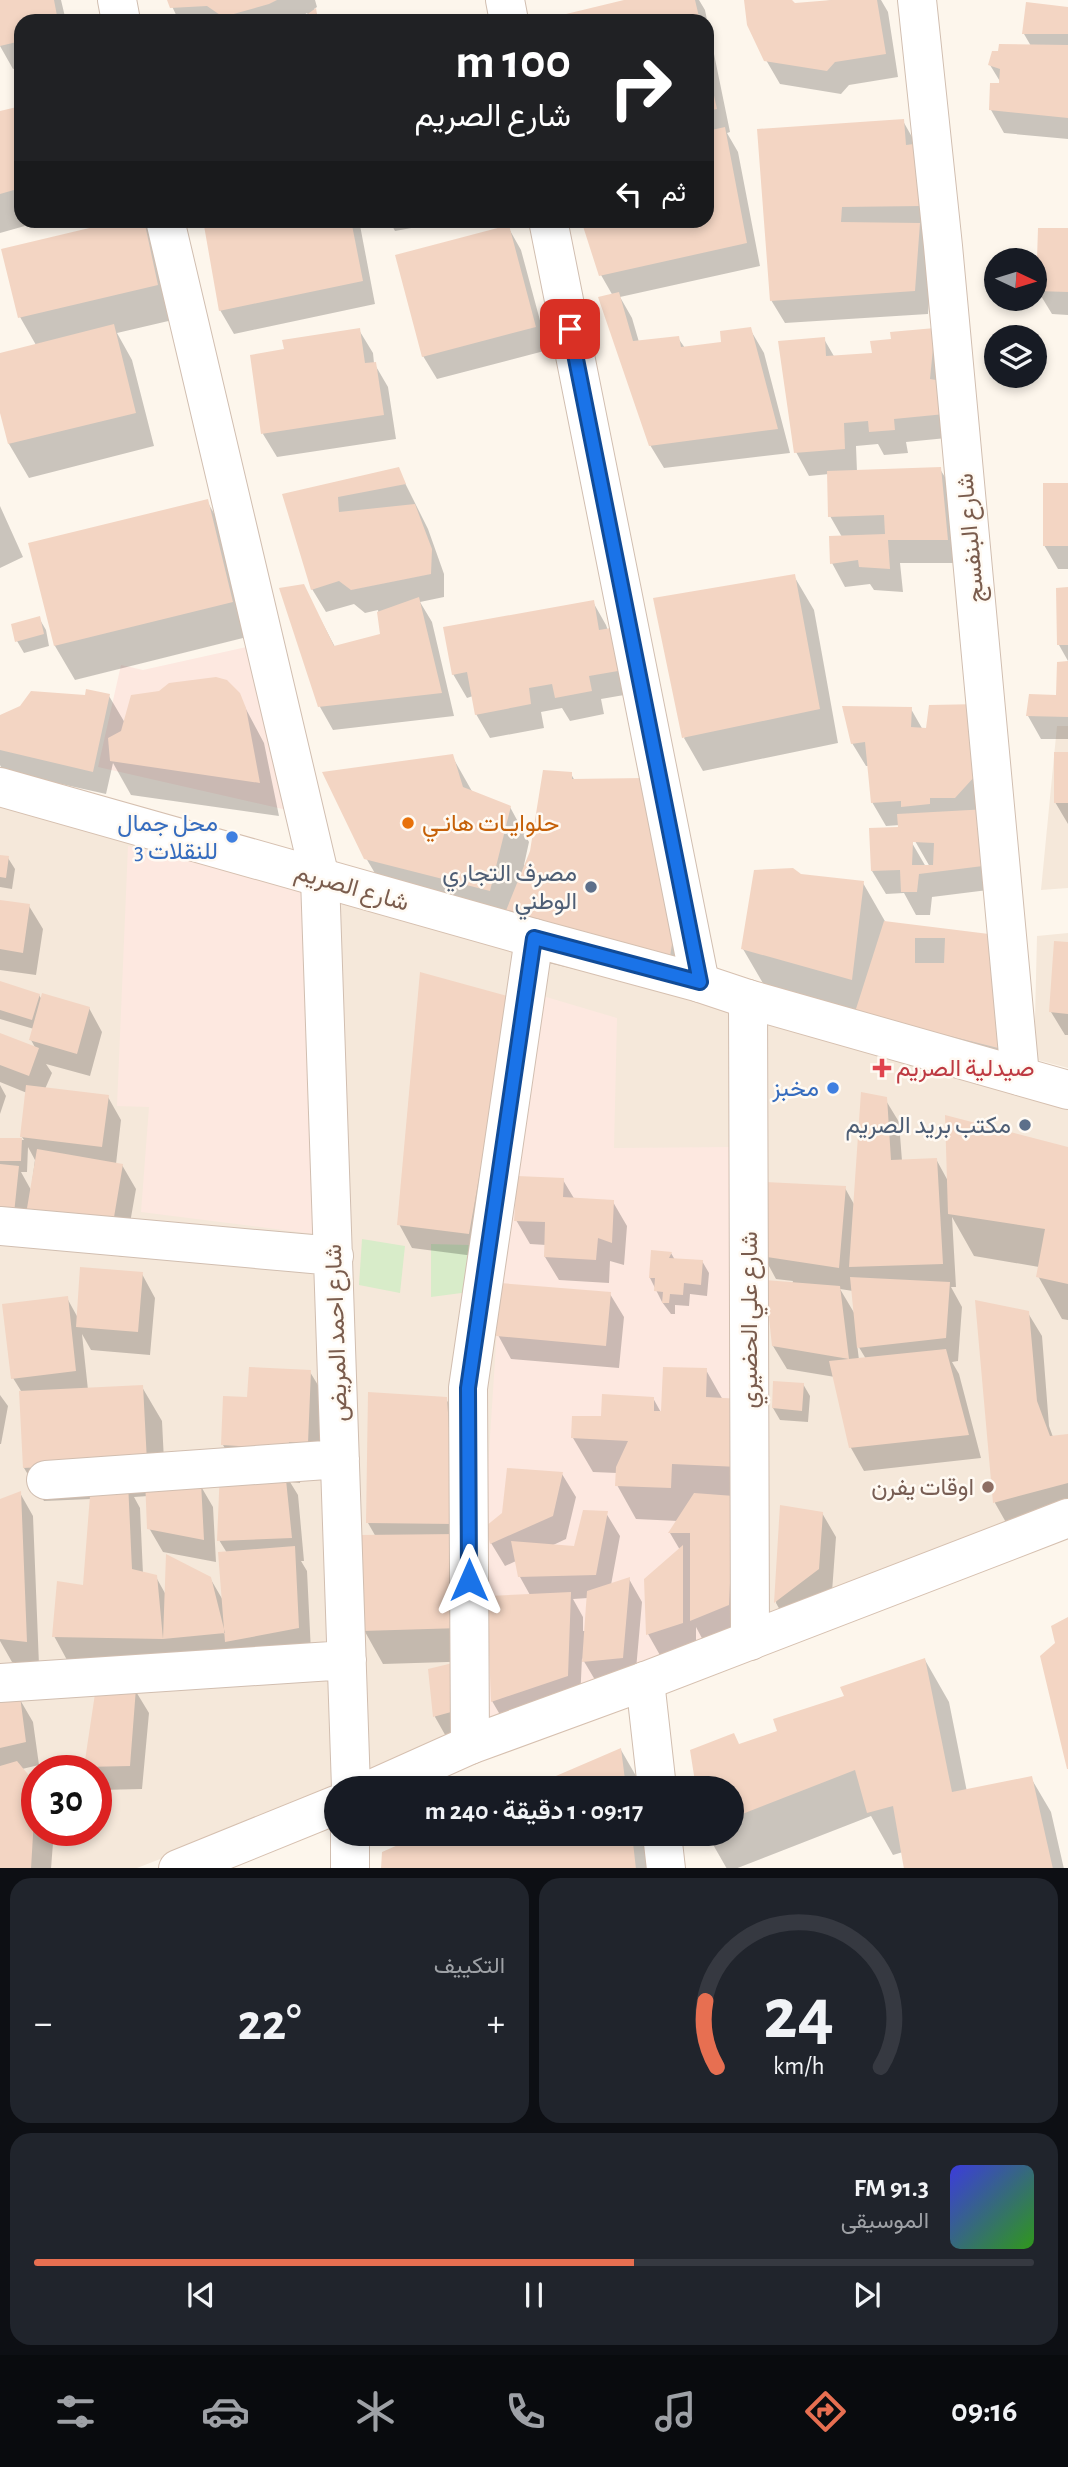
<!DOCTYPE html>
<html lang="ar">
<meta charset="utf-8">
<style>
:root{--surface:#171b24;--page:#20242c;--text:#f1f3f6;--muted:#9ea1a6;--line:#363941;--accent:#e76f51}
body{margin:0;font-family:"Alegreya Sans",Vazirmatn,sans-serif;background:var(--page);color:var(--text);direction:rtl;height:100vh;display:flex;flex-direction:column;font-size:26px;white-space:nowrap}
*{box-sizing:border-box;margin:0}
p{font-size:23px;color:var(--muted)}
.icon{flex:none;width:38px;height:38px;fill:none;stroke:currentColor;stroke-width:2;stroke-linecap:round;stroke-linejoin:round}
.map{position:relative;height:1868px;overflow:hidden;direction:ltr}
.drawer{display:flex;flex-direction:column;gap:10px;padding:10px;background:#0d0f14;flex:1}
.drawer>*{flex:none}
.top-card{position:absolute;left:14px;top:14px;width:700px;height:214px;border-radius:21px;box-shadow:0 4px 10px #0003;direction:rtl;background:#202124;color:#fff;overflow:hidden}
.needle{width:46px;rotate:94deg}
.tools{position:absolute;left:984px;top:248px;display:grid;gap:14px}
.tools a{display:grid;place-items:center;width:63px;height:63px;border-radius:50%;background:var(--surface);box-shadow:0 4px 10px #0003;font-size:35px}
.speed{position:absolute;left:21px;top:1755px;display:flex;gap:14px;font-size:35px;font-weight:700;text-align:center}
.speed>*{display:grid;place-content:center;width:91px;height:91px;border-radius:50%;background:var(--surface);box-shadow:0 4px 10px #0003;line-height:1}
.speed .limit{border:10px solid #d22;background:#fff;color:#111}
.pin{position:absolute;display:grid;place-items:center;width:60px;height:60px;color:#fff;margin:-30px;border-radius:14px;box-shadow:0 4px 10px #0006}
.me{position:absolute;width:77px;margin:-38px;rotate:0deg;stroke-linejoin:round;filter:drop-shadow(0 0 5px #0008)}
.turn{display:flex;align-items:center;gap:24px;height:147px;padding:0 28px;font-size:32px}
.turn .icon{width:91px;height:91px;stroke-width:2.5}
.turn b{display:block;font-size:49px;line-height:60px}
.then{display:flex;align-items:center;height:66px;padding:0 28px;background:#0003;gap:14px;font-size:26px}
.big{font-size:52px;font-weight:600;line-height:1.1}
.drawer .widget{flex:1;display:flex;flex-direction:column;justify-content:center;gap:10px;min-width:0;padding:0 24px;border-radius:21px;background:var(--page)}
.drawer .dial{align-items:center;gap:0}
.dial svg{height:182px;overflow:visible;fill:none;stroke:var(--line);stroke-width:7;stroke-linecap:round;text-anchor:middle}
.dial text{fill:var(--text);stroke:none}
.song{display:flex;align-items:center;gap:21px}
.cover{width:84px;height:84px;border-radius:10px;background:linear-gradient(135deg,hsl(240 70% 55%),hsl(110 70% 35%))}
.played{height:7px;border-radius:4px;background:linear-gradient(90deg,var(--accent) 60%,var(--line) 60%)}
.keys{display:flex;justify-content:space-around;direction:ltr}
.heat{display:flex;justify-content:space-between;align-items:center;font-size:38px;direction:ltr}
.drawer .tiles{flex:1;display:grid;gap:10px;grid-template-columns:1fr 1fr}
.widget:last-child{grid-column:span 2}
.trip{position:absolute;left:324px;top:1776px;width:420px;height:70px;border-radius:35px;background:var(--surface);box-shadow:0 4px 10px #0003;font-weight:600;line-height:70px;text-align:center;direction:rtl}
.tab-bar{display:flex;height:112px;justify-content:space-around;align-items:center;background:#090b0e;color:var(--muted)}
.tab-bar .icon{width:49px;height:49px}
.tab-bar .selected{color:var(--accent)}
.tab-bar b{font-size:32px;color:var(--text)}
.map>svg:first-child{display:block}
</style>
<div class="map">
<svg width="1068" height="1869" viewBox="0 0 1068 1869">
<rect width="100%" height="100%" fill="#fdf6ec"/>
<path fill="#f5e8da" fill-rule="evenodd" d="M1057 726H1068V888L1041 890Z
M0 791 1068 1091V1508L137 1868H0ZM37 1771H96V1830H37Z
M1068 933V1068L1034 1059 1037 936Z"/>
<path fill="#fde8e0" d="M251 646 287 810 98 767 121 665 143 670Z
M128 846 306 888 314 1234 141 1212 149 1107 117 1106Z
M526 991 617 1018 614 1148 734 1147 750 1641 470 1745 500 1283Z"/>
<path fill="#d8ecc9" d="M362 1239 405 1246 400 1293 359 1285Z
M431 1244 470 1245 469 1292 431 1297Z"/>
<path fill="#0003" fill-rule="evenodd" d="M0 0H61L66 21H21V67L13 69 0 46Z
M169 0H315L317 7 314 9 321 21H301L309 16 307 13 294 21H179Z
M632 0H699L705 10 730 132 727 133 738 152 760 266 620 297 632 318 639 342 678 338 685 348 723 344 750 329 764 353 790 453 664 468 650 445 613 296 601 275 707 220V21H540Z
M745 0H790L794 5 834 0H881L888 12 898 77 849 85 841 94 780 84 766 60Z
M1068 8V139L1004 133 991 110 1001 83 990 65 1031 46 1024 34Z
M21 107V220H46L0 233V113Z
M903 121 916 144 934 229H922L933 248 928 314 785 323 771 300Z
M143 220 161 252 177 319 117 333 132 360 154 446 29 478 9 444 0 405V354L36 345 20 317Z
M204 220H359L375 304 234 334 220 310Z
M389 220H455L395 231Z
M508 227 521 250 548 350 437 379 423 356Z
M1068 230V315L1052 314 1038 291Z
M359 330 373 353 374 363 388 387 396 439 277 457 263 434 286 351Z
M934 330 957 437 906 442 908 453 884 455 878 444 856 446 857 472 940 469 954 492 961 563H900L903 592 874 590 870 584 845 587 832 563 842 537 830 516 829 474 809 476 796 452 824 339 835 358 874 354Z
M398 469 428 529 444 574V597L420 602 432 622 454 716 333 730 320 707 303 586 335 647 382 635 378 610 365 613 354 604 326 612 312 589 284 495Z
M1068 485V569H1058L1044 545Z
M207 501 226 535 251 636 75 680 55 646 31 544Z
M0 506 23 557 0 568Z
M794 576 814 610 838 743 703 771 684 738Z
M1068 589V661L1059 645Z
M593 602 606 625 630 694 601 699 604 714 570 721 562 708 541 712 544 728 490 738 476 714 473 696 467 698 453 674Z
M39 618 46 630 49 646 24 653 17 641Z
M1068 663V739H1041L1028 716 1057 697Z
M238 694 264 743 279 816 131 795 113 763 106 794 3 771 0 765V717L86 697 109 696 125 723Z
M981 706 1004 888 932 897 930 915H916L904 893 886 894 872 871 900 828V825L886 826 872 802 869 766H866L852 743 911 709 923 730H928ZM911 834 930 867H926L908 836Z
M1068 754V824L1055 802Z
M452 756 473 793 510 807 529 842 524 865 526 866 571 774 575 781 643 779 688 996 523 957 503 923 386 892 366 858Z
M0 857 8 858 15 869 12 889 0 887Z
M800 875 863 883 886 923 996 937 1016 1081 768 992 743 949Z
M0 902 29 906 43 929 36 975 0 970Z
M1068 943V1035H1065L1051 1012Z
M0 983 39 995 42 1000 89 1008 102 1032 90 1076 46 1064 52 1073 45 1089 108 1097 121 1120 116 1164 122 1165 136 1189 124 1257 40 1243H0V1139L24 1140 22 1137 27 1093 0 1082V1035L36 1049 31 1040 34 1029 0 1019ZM28 1147 35 1160 31 1190 21 1172H27Z
M510 999 482 1257 412 1248 399 1224Z
M0 1085 6 1096 0 1114Z
M885 1099 899 1122 902 1161 936 1159 948 1181 1068 1149V1320L1062 1319 1038 1276 1039 1267 974 1256 952 1217 956 1287H951L962 1307 958 1361 952 1362 959 1374 981 1458 864 1471 851 1448 835 1377 787 1369 773 1346 793 1281 776 1279 763 1255 845 1188 855 1206ZM840 1289 853 1291 856 1316ZM857 1344 866 1359 859 1360Z
M563 1180 575 1200 613 1202 627 1226 624 1265 610 1261 609 1283 559 1280 545 1257 546 1245 530 1244 516 1220Z
M671 1253 675 1260 702 1261 709 1273 707 1296 690 1294 689 1306 675 1305V1314H671L662 1302 650 1278Z
M142 1274 155 1298 150 1355 91 1350 82 1334 88 1390 142 1387 162 1421 165 1481 199 1483 213 1507 216 1562 163 1552 149 1528 148 1496 134 1497 140 1508 143 1574 156 1577 166 1595 210 1578 224 1602 227 1553 219 1540 238 1471 223 1445 249 1399 310 1372 324 1395 320 1466 302 1465 300 1483 290 1482 298 1495 304 1561H301L307 1571 311 1652 67 1660 54 1636 85 1587 91 1499 44 1501 24 1468 21 1391 13 1378 67 1298 78 1318Z
M610 1294 624 1317 619 1368 511 1359 498 1335Z
M977 1302 1028 1313 1042 1336 1049 1426 1053 1437H1068V1510L1008 1526 995 1503Z
M706 1370 723 1400 741 1401 742 1628 705 1644 696 1627V1647L661 1657 648 1634 680 1550 670 1533 678 1521 636 1519 617 1485V1473L593 1472 573 1438 603 1418 653 1398 663 1416Z
M803 1384 810 1396 808 1422 780 1420 773 1408Z
M0 1395 8 1406 1 1444H0Z
M446 1399 466 1433 480 1661 383 1664 364 1630 376 1537 368 1523Z
M562 1474 576 1497 566 1539 551 1546 575 1548 606 1513 620 1536 611 1585 629 1579 642 1602 635 1681 598 1685 582 1658 580 1700 506 1725 492 1701 530 1595 520 1577 516 1561 505 1566 491 1543ZM588 1598 586 1631H583V1617L573 1599Z
M20 1493 33 1516 39 1665 12 1662 0 1641V1501Z
M782 1507 822 1513 836 1537 832 1592 789 1626 776 1603Z
M925 1660 949 1702 967 1792 1031 1778 1051 1812 1064 1869H905L903 1852 893 1855 871 1816 735 1869H727L707 1834H732V1788H698L692 1751 739 1746 780 1732Z
M430 1670 469 1687 448 1740 435 1717Z
M98 1688 135 1690 149 1713 142 1789 100 1790 96 1784V1771H89L86 1767Z
M0 1698H19L33 1722 39 1765 22 1769 37 1789V1830H54L51 1869H0Z
M621 1750 643 1788H532Z
M427 1834H650L654 1869H383Z"/>
<path fill="#f3d5c3" fill-rule="evenodd" d="M0 0H54L58 21H21V41L0 46Z
M167 0H277L269 4 223 17 207 6 170 8Z
M624 0H695L700 21H537Z
M744 0H792L795 3 832 0H877L886 54 835 62 827 71 764 61 747 25Z
M1026 2 1068 7V34H1022Z
M316 8 318 21H298Z
M999 44 1068 45V118L989 110 990 83H999L1000 69 988 65 992 51H998Z
M707 64 717 109 707 111Z
M21 106V188L0 194V111Z
M904 119 906 145 922 143 921 206 842 207 841 222 920 223 915 291 770 301 757 129Z
M725 127 747 243 599 276 581 220H707V131Z
M123 220H144L158 285 18 318 1 249Z
M203 220H351L363 281 219 311Z
M509 225 536 327 422 357 395 255Z
M1038 228H1068V292L1036 291Z
M619 292 633 341 679 336 681 347 721 342 720 331 751 327 778 429 649 446 598 297Z
M114 324 136 413 8 444 0 413V353Z
M360 328 365 363 376 362 384 415 261 434 250 355 284 349 282 340Z
M935 328 930 379 942 381 945 414 894 419 895 430 869 432 868 421 844 423 845 449 794 453 778 341 825 337 826 356 872 353 870 341 891 339 890 332Z
M399 467 406 484 338 497 339 512 415 504 432 549 431 574 351 590 339 581 311 590 282 494Z
M941 467 948 540H888L890 569 859 567 858 560 830 564 829 536 885 534 884 515 828 517 827 471Z
M1043 483H1068V546H1043Z
M208 499 233 602 54 646 28 543Z
M795 574 820 709 682 738 653 598Z
M304 584 334 646 380 634 377 612 419 597 442 693 318 707 279 588Z
M1068 587V645H1057L1056 588Z
M594 600 599 630 611 628 618 671 589 676 592 691 555 698 552 684 529 688 531 704 475 715 467 672 452 675 443 627Z
M40 616 44 634 15 642 11 624Z
M1068 661V717L1026 716 1029 694 1056 695 1057 662Z
M216 677 227 680 240 693 246 708 260 783 110 761 108 738 121 731 131 695 159 691 169 683Z
M86 689 110 694 93 772 0 750V715L20 706 31 691 85 695Z
M982 704 986 764 955 798H930V804L901 807V801L871 803 865 742 851 744 842 706 912 707 911 727 926 728 929 705Z
M1054 752H1068V803H1054Z
M453 754 463 787 511 806 490 891 364 859 322 772Z
M543 770 572 772V779L644 778 675 925 669 963 501 923 530 851Z
M988 809 991 865 919 874 917 892H901L900 870 871 871 869 828 898 827 897 814ZM913 842 934 843 933 865H912Z
M0 855 9 856 6 878 0 877Z
M793 868 801 874 864 881 852 980 741 949 754 870Z
M0 900 30 904 23 953 0 949Z
M884 921 997 935 998 1048 855 1012ZM915 938H945L944 963H915Z
M1054 941 1068 942V1014L1049 1012Z
M420 972 511 997 469 1234 397 1225Z
M0 981 40 994 32 1020 0 1010Z
M42 993 90 1007 77 1054 29 1040Z
M0 1033 39 1048 29 1076 0 1065Z
M26 1085 109 1095 102 1147 20 1137Z
M861 1092 887 1097 891 1160 937 1158 943 1264 849 1267Z
M945 1115 1068 1147V1284L1036 1277 1045 1229 948 1214Z
M0 1138H22L21 1161H0Z
M37 1149 123 1164 111 1235 25 1220Z
M0 1164 19 1166 13 1223 0 1222Z
M517 1176 564 1178 563 1197 614 1200 612 1243 598 1238 596 1260 544 1257 545 1222 514 1221Z
M765 1182 846 1186 839 1268 761 1256Z
M651 1250 672 1252 669 1258 703 1260 701 1285 684 1283 683 1295 670 1294 669 1303H662L663 1292 654 1291 655 1278H649Z
M80 1267 143 1272 138 1332 76 1327Z
M850 1277 950 1282 946 1338 857 1348Z
M765 1280 840 1286 849 1359 772 1346Z
M500 1283 611 1292 606 1346 496 1336Z
M68 1296 76 1371 11 1379 2 1304Z
M975 1300 1029 1311 1037 1401 1050 1436 1068 1434V1483L993 1503Z
M946 1349 969 1435 849 1448 829 1361Z
M249 1367 311 1370 308 1443 289 1442 288 1460 257 1447 221 1445 223 1396 247 1397Z
M663 1367 707 1368 706 1397 742 1399 739 1467 672 1464 671 1488 615 1486 616 1467 628 1441 571 1438 572 1416H601L602 1394 654 1397V1411H661Z
M773 1381 804 1383 802 1411 772 1408Z
M143 1385 147 1462 23 1468 19 1391Z
M368 1392 447 1397 455 1524 366 1523Z
M507 1468 563 1472 553 1516 490 1544 486 1526 502 1513Z
M220 1470H285L292 1538 217 1541Z
M145 1478 201 1482 204 1540 147 1529Z
M128 1482 132 1569 157 1575 163 1639 52 1637 57 1581 83 1585 91 1483Z
M21 1491 27 1642 0 1639V1499Z
M694 1493 734 1496 729 1605 690 1621V1533H668Z
M780 1505 823 1512 819 1569 774 1603Z
M583 1510 608 1511 596 1575 518 1577 511 1541 574 1546Z
M458 1534 461 1628 362 1631 358 1535Z
M683 1545V1623L646 1635 644 1579Z
M295 1546 299 1628 225 1642 218 1552Z
M166 1554 211 1577 225 1633 163 1639Z
M630 1577 623 1658 582 1662 587 1591Z
M571 1592 568 1676 491 1702 487 1596Z
M1068 1617V1769H1067L1040 1656 1055 1643 1051 1626Z
M925 1658 952 1792 1032 1776 1053 1869H904L893 1806 867 1813 855 1770 732 1818V1788H696L690 1750 734 1733 739 1744 777 1731 773 1719 844 1696 840 1687Z
M457 1662 462 1709 433 1717 428 1669Z
M96 1687 136 1688 130 1766 84 1767Z
M0 1696H20L26 1742 0 1748Z
M621 1748 626 1788H528Z
M17 1761 36 1784 31 1869H0V1766Z
M423 1834H632L636 1869H381L382 1852Z"/>
<g fill="none" stroke-linecap="round" stroke-linejoin="round">
<defs>
<path id="street" d="M117 0 121 21
M505 0 509 21
M917 0 943 246 1020 1076
M165 220 320 878 351 1788
M548 220 700 983
M748 999 750 1641
M0 1226 334 1256
M46 1480 340 1459
M645 1681 657 1788
M0 1683 347 1660
M470 1745 468 1388 534 938
M662 1834 666 1869
M350 1869V1834"/>
<path id="secondary" d="M0 787 534 938 700 983 748 999 1068 1090
M374 1788 470 1745 645 1681 1068 1518
M178 1869 336 1805"/>
</defs>
<use href="#street" stroke="#d1beb0" stroke-width="40"/>
<use href="#secondary" stroke="#d6c0b0" stroke-width="40"/>
<use href="#street" stroke="#fff" stroke-width="38"/>
<use href="#secondary" stroke="#fff" stroke-width="38"/>
</g>
<g fill="none" stroke-linecap="round" stroke-linejoin="round">
<defs>
<path id="route" d="M469 1580 468 1388 534 938 700 982 570 329"/>
</defs>
<use href="#route" stroke="#114b97" stroke-width="18"/>
<use href="#route" stroke="#1a73e8" stroke-width="12"/>
</g>
<circle fill="#e8710a" stroke="#fffaf3" stroke-width="2.5" cx="408" cy="823" r="7"/>
<g fill="#3f7fe0" stroke="#fffaf3" stroke-width="2.5">
<circle cx="232" cy="837" r="7"/>
<circle cx="833" cy="1088" r="7"/>
</g>
<g fill="#5c6f8a" stroke="#fffaf3" stroke-width="2.5">
<circle cx="591" cy="887" r="7"/>
<circle cx="1025" cy="1125" r="7"/>
</g>
<path fill="#e0444e" stroke="#fffaf3" stroke-width="2.5" d="M878.5 1057.5h7v7h7v7h-7v7h-7v-7h-7v-7h7z"/>
<circle fill="#8d6e63" stroke="#fffaf3" stroke-width="2.5" cx="988" cy="1487" r="7"/>
<g text-anchor="middle" stroke-width="5" stroke-linejoin="round" paint-order="stroke">
<g font-size="24" fill="#7a5c4d" stroke="#fffaf3">
<text transform="translate(970 538) rotate(-95)" y="8">شارع البنفسج</text>
<text transform="translate(352 887) rotate(16)" y="8">شارع الصريم</text>
<text transform="translate(749 1320) rotate(-90)" y="8">شارع علي الحضيري</text>
<text transform="translate(336 1333) rotate(-92)" y="8">شارع احمد المريض</text>
</g>
<g font-size="24" fill="#366cbe" stroke="#fffaf3" text-anchor="end">
<text x="218" y="831">محل جمال<tspan x="218" dy="28">3 للنقلات</tspan></text>
<text x="819" y="1096">مخبز</text>
</g>
<g font-size="24" fill="#c56008" stroke="#fffaf3" text-anchor="start">
<text x="422" y="831">حلوايـات هانـي</text>
</g>
<g font-size="24" fill="#4e5e75" stroke="#fffaf3" text-anchor="end">
<text x="577" y="881">مصرف التجاري<tspan x="577" dy="28">الوطني</tspan></text>
<text x="1011" y="1133">مكتب بريد الصريم</text>
</g>
<g font-size="24" fill="#be3a42" stroke="#fffaf3" text-anchor="start">
<text x="896" y="1076">صيدلية الصريم</text>
</g>
<g font-size="24" fill="#785e54" stroke="#fffaf3" text-anchor="end">
<text x="974" y="1495">اوقات يفرن</text>
</g>
</g>
</svg>
<div class="tools">
<a><svg class="needle" viewBox="-14 -14 28 28"><path d="M0-13l5 13h-10z" fill="#e53935"/><path d="M0 13l5-13h-10z" fill="#9ea1a6"/></svg></a>
<a><svg class="icon" aria-label="layers" viewBox="0 0 24 24"><path d="M12 4l9 5-9 5-9-5zM3 14l9 5 9-5"/></svg></a>
</div>
<div class="speed"><div class="limit">30</div></div>
<div class="pin" style="left:570px;top:329px;background:#d93025"><svg class="icon" aria-label="arrive" viewBox="0 0 24 24"><path d="M6 21V4h12l-3 4 3 4H6"/></svg></div>
<svg class="me" style="left:469px;top:1580px" viewBox="-20 -20 40 40"><path d="M0-17L14 15 0 8-14 15z" fill="#1a73e8" stroke="#fff" stroke-width="4"/></svg>
<div class="trip">09:17 · 1 دقيقة · 240 m</div>
<div class="top-card">
<div class="turn"><svg class="icon" aria-label="right" viewBox="0 0 24 24"><path d="M7 20v-9h11M14 6l5 5-5 5"/></svg><div><b>100 m</b>شارع الصريم</div></div>
<div class="then">ثم<svg class="icon" aria-label="left" viewBox="0 0 24 24"><path d="M17 20v-9H6M10 6l-5 5 5 5"/></svg></div>
</div>
</div>
<section class="drawer">
<div class="tiles">
<div class="widget dial"><svg viewBox="0 0 100 80">
<path d="M14 69A42 42 0 1 1 86 69"/>
<path d="M14 69A42 42 0 0 1 9 40" stroke="#e76f51"/>
<text x="50" y="56" font-size="32" font-weight="700">24</text>
<text x="50" y="72" font-size="11">km/h</text>
</svg></div>
<div class="widget"><p>التكييف</p>
<div class="heat"><a>−</a><b class="big">22°</b><a>+</a></div>
</div>
<div class="widget">
<div class="song"><i class="cover"></i><div><b>91.3 FM</b><p>الموسيقى</p></div></div>
<div class="played"></div>
<div class="keys"><svg class="icon" aria-label="previous" viewBox="0 0 24 24"><path d="M18 5L8 12l10 7zM5 5v14"/></svg><svg class="icon" aria-label="pause" viewBox="0 0 24 24"><path d="M8 5v14M16 5v14"/></svg><svg class="icon" aria-label="next" viewBox="0 0 24 24"><path d="M6 5l10 7-10 7zM19 5v14"/></svg></div>
</div>
</div>
</section>
<nav class="tab-bar">
<b>09:16</b>
<svg class="icon selected" aria-label="directions" viewBox="0 0 24 24"><path d="M12 3l9 9-9 9-9-9zM9 14v-3h6M13 9l2 2-2 2"/></svg>
<svg class="icon" aria-label="music" viewBox="0 0 24 24"><path d="M9 18V5l10-2v13"/><circle cx="6" cy="18" r="3"/><circle cx="16" cy="16" r="3"/></svg>
<svg class="icon" aria-label="phone" viewBox="0 0 24 24"><path d="M5 4h4l2 5-3 2q2 4 5 5l2-3 5 2v4C11 20 4 13 5 4z"/></svg>
<svg class="icon" aria-label="climate" viewBox="0 0 24 24"><path d="M12 3v18M4 7l16 10M4 17L20 7"/></svg>
<svg class="icon" aria-label="car" viewBox="0 0 24 24"><path d="M5 17H2v-5l4-1 3-4h7l3 4 3 1v5h-3M9 17h6M6 11h13"/><circle cx="7" cy="17" r="2"/><circle cx="17" cy="17" r="2"/></svg>
<svg class="icon" aria-label="filters" viewBox="0 0 24 24"><path d="M4 7h16M4 17h16"/><circle cx="9" cy="7" r="2"/><circle cx="15" cy="17" r="2"/></svg>
</nav>
